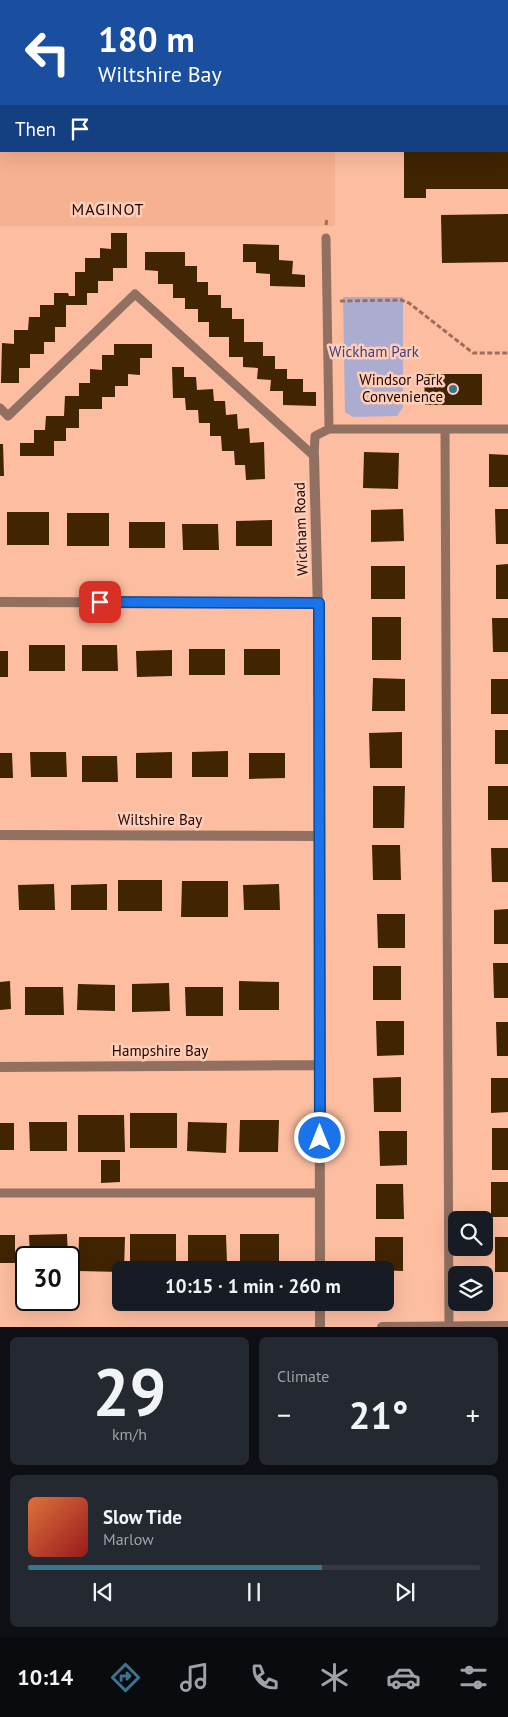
<!DOCTYPE html>
<meta charset="utf-8">
<style>
:root{--surface:#171b24;--page:#242831;--text:#f1f3f6;--muted:#9ea1a6;--line:#363941;--accent:#39758c}
body{margin:0;font-family:"PT Sans",sans-serif;background:var(--page);color:var(--text);height:100vh;display:flex;flex-direction:column;font-size:19px;white-space:nowrap}
*{box-sizing:border-box;margin:0}
p{font-size:16px;color:var(--muted)}
.icon{flex:none;width:28px;height:28px;fill:none;stroke:currentColor;stroke-width:2;stroke-linecap:round;stroke-linejoin:round}
.map{position:relative;height:1327px;overflow:hidden}
.panel{display:flex;flex-direction:column;gap:10px;padding:10px;background:#0d0f14;flex:1}
.panel>*{flex:none}
.guide{position:absolute;left:0px;top:0px;width:509px;height:152px;box-shadow:0 5px 20px #0002;background:#1a4fa0;color:#fff;overflow:hidden}
.fabs{position:absolute;left:448px;top:1211px;display:grid;gap:10px}
.fabs a{display:grid;place-items:center;width:45px;height:45px;border-radius:8px;background:var(--surface);box-shadow:0 5px 20px #0002;font-size:25px}
.speed{position:absolute;left:15px;top:1246px;display:flex;gap:10px;font-size:25px;font-weight:700;text-align:center}
.speed>*{display:grid;place-content:center;width:65px;height:65px;border-radius:50%;background:var(--surface);box-shadow:0 5px 20px #0002;line-height:1}
.speed .limit{border:2px solid #111;border-radius:8px;background:#fff;color:#111}
.pin{position:absolute;display:grid;place-items:center;width:42px;height:42px;color:#fff;margin:-21px;border-radius:10px;box-shadow:0 2px 8px #0006}
.me{position:absolute;width:55px;margin:-28px;rotate:0deg;stroke-linejoin:round;filter:drop-shadow(0 0 4px #0008)}
.turn{display:flex;align-items:center;gap:18px;height:105px;padding:0 15px;font-size:22px}
.turn .icon{width:65px;height:65px;stroke-width:2.5}
.turn b{display:block;font-size:35px;line-height:42px}
.then{display:flex;align-items:center;height:48px;padding:0 15px;background:#0003;gap:10px;font-size:19px}
.big{font-size:38px;font-weight:700;line-height:1.1}
.panel .widget{flex:1;display:flex;flex-direction:column;justify-content:center;gap:8px;min-width:0;padding:0 18px;border-radius:8px;background:var(--page)}
.panel .dial{align-items:center;gap:0}
.dial b{font-size:65px;line-height:1}
.song{display:flex;align-items:center;gap:15px}
.cover{width:60px;height:60px;border-radius:8px;background:linear-gradient(135deg,hsl(20 70% 55%),hsl(0 70% 35%))}
.played{height:5px;border-radius:2px;background:linear-gradient(90deg,var(--accent) 65%,var(--line) 65%)}
.keys{display:flex;justify-content:space-around;direction:ltr}
.heat{display:flex;justify-content:space-between;align-items:center;font-size:28px;direction:ltr}
.panel .tiles{flex:1;display:grid;gap:10px;grid-template-columns:1fr 1fr}
.widget:last-child{grid-column:span 2}
.trip{position:absolute;left:112px;top:1261px;width:282px;height:50px;border-radius:8px;background:var(--surface);box-shadow:0 5px 20px #0002;font-weight:700;line-height:50px;text-align:center}
.tabs{display:flex;height:80px;justify-content:space-around;align-items:center;background:#090b0e;color:var(--muted)}
.tabs .icon{width:35px;height:35px}
.tabs .active{color:var(--accent)}
.tabs b{font-size:22px;color:var(--text)}
.map>svg:first-child{display:block}
</style>
<div class="map">
<svg width="508" height="1327" viewBox="0 0 508 1327">
<rect width="100%" height="100%" fill="#fcbda0"/>
<path fill="#f6b191" d="M0 0H336L1 1V151H335V226H0Z"/>
<path fill="#acacd1" d="M343 297H403V407L397 416 353 417 345 412Z"/>
<path fill="#412401" d="M404 151H508V189H426V198H404Z
M508 214V262L442 263 441 215Z
M111 233H127V268H113V281H98V293H87V305H66V327H55V342H44V354H30V368H19V383H1L2 343 14 344V330H28L29 317H40V305H54V293H68L69 296H75V272H85V258H100V248L111 249Z
M243 244 279 245V260L293 261 292 274 305 275V287L270 286V274L256 273V262H243Z
M145 252H185V266H197V282H208V295H221V308H232V319H244V342H263V356H275V369H287V379H303V392H316V406L283 405V391H270L271 380 257 379 258 368 243 367V357H229V337H209V322H198V309H185V298H173V284H158V271L145 270Z
M114 344H152V358H140V375L128 374V386H115V397H102V409H79V428H66V441H54V456H20V443H34V430H45L46 416H64L65 396H79V383H90V369L102 370V355H114Z
M172 367H184V377H196L197 390 213 389 214 401H225L226 415 237 414 238 429 249 428 250 443 264 442 265 479 246 480 245 465H235L234 451H222L221 436H210V423H199L198 410H186L185 398H173Z
M424 374H482V405H425Z
M0 444H3L4 476H0Z
M364 452 399 453 398 489 363 488Z
M489 454 508 455V487H489Z
M403 509 404 541 371 542V510Z
M495 509H508V544H496Z
M7 512H49V545H7Z
M67 513H109V546H67Z
M272 520V546H236V521Z
M129 522H165V548H129Z
M182 524H218L219 550H183Z
M508 564V599H496V565Z
M371 566H405V599H371Z
M372 617H401V660H372Z
M492 618H508V652H493Z
M29 645H65V671H29Z
M82 645H117L118 671H82Z
M189 649H225V675H189Z
M244 649H280V675H244Z
M172 650V676L137 677 136 651Z
M0 651H8V677H0Z
M373 678 405 679V711H372Z
M491 679H508V714H491Z
M495 730H508V764H495Z
M402 732V768H370L369 733Z
M228 751V777H192V752Z
M30 752H66L67 777H31Z
M172 752V778H136V753Z
M0 753H12L13 778H0Z
M249 753H285V778L249 779Z
M82 756H117L118 782H82Z
M373 786H405L404 828H373Z
M488 786H508V820H488Z
M372 845H400L401 880H373Z
M491 848H508V882H492Z
M118 880H162V911H118Z
M182 881H228V917H181Z
M54 884 55 910H19L18 885Z
M107 884V910H71V885Z
M279 884 280 910H244L243 885Z
M508 909V944H494V910Z
M377 914H405V948H378Z
M493 963H508V998H494Z
M373 966H401V1000H373Z
M10 981 11 1009 0 1010V982Z
M239 981 279 982V1010H239Z
M169 983 170 1011 132 1012V984Z
M78 984 115 985V1011L77 1010Z
M25 987H63L64 1015H25Z
M185 987H223V1016H186Z
M376 1021H404V1055L377 1056Z
M496 1022H508V1056H497Z
M401 1077V1112H374L373 1078Z
M491 1078H508V1112L491 1113Z
M130 1113H177V1148H130Z
M78 1115H124L125 1152H78Z
M240 1120H279L278 1152H239Z
M29 1122H67V1151H30Z
M188 1122 227 1123 226 1153 187 1151Z
M0 1123H14V1150H0Z
M492 1128H508V1170H492Z
M379 1131H407V1165L380 1166Z
M101 1160H120V1182L101 1183Z
M491 1182H508V1217H491Z
M376 1184H403L404 1219H376Z
M67 1234 68 1258H30L29 1235Z
M130 1234H176V1270H130Z
M240 1234H279V1264H240Z
M0 1235H15V1263H0Z
M188 1235H226L227 1263 188 1264Z
M79 1237H125L124 1270H121V1272L78 1271Z
M375 1237H403V1271L375 1270Z
M495 1237H508V1272H495Z"/>
<g fill="none" stroke-linecap="round" stroke-linejoin="round">
<path stroke="#9d6e5c" stroke-width="3" stroke-dasharray="5 2.5" stroke-linecap="butt" d="M326 225 327 218
M340 301 401 300 409 303 473 353H508"/>
<path stroke="#917061" stroke-width="9" d="M326 238 329 429
M0 408 8 416 135 294 314 456
M314 456 315 436 329 429H445
M0 1193H320
M449 1327 445 429H508"/>
<path stroke="#917061" stroke-width="10" d="M314 456 319 650 320 1270
M0 602 319 603
M0 835 319 836
M0 1067 320 1065
M320 1302V1327
M382 1327 508 1326"/>
</g>
<g fill="none" stroke-linecap="round" stroke-linejoin="round">
<defs>
<path id="route" d="M100 602 319 603 320 1138"/>
</defs>
<use href="#route" stroke="#114b97" stroke-width="12"/>
<use href="#route" stroke="#1a73e8" stroke-width="9"/>
</g>
<circle fill="#39758c" stroke="#ffceb8" stroke-width="2" cx="453" cy="389" r="5"/>
<g text-anchor="middle" stroke-width="5" stroke-linejoin="round" paint-order="stroke">
<g font-size="15" fill="#433c7f" stroke="#ffceb8">
<text x="374" y="357">Wickham Park</text>
</g>
<g font-size="15" fill="#1f0500" stroke="#ffceb8" text-anchor="end">
<text x="443" y="385">Windsor Park<tspan x="443" dy="17">Convenience</tspan></text>
</g>
<g font-size="15" fill="#1f0500" stroke="#ffceb8">
<text transform="translate(301 529) rotate(-92)" y="5">Wickham Road</text>
<text x="160" y="825">Wiltshire Bay</text>
<text x="160" y="1056">Hampshire Bay</text>
</g>
<g font-size="16" letter-spacing="1" fill="#1f0500" stroke="#ffceb8">
<text x="108" y="215">MAGINOT</text>
</g>
</g>
</svg>
<div class="fabs">
<a><svg class="icon" aria-label="search" viewBox="0 0 24 24"><circle cx="10" cy="10" r="6"/><path d="M15 15l6 6"/></svg></a>
<a><svg class="icon" aria-label="layers" viewBox="0 0 24 24"><path d="M12 4l9 5-9 5-9-5zM3 14l9 5 9-5"/></svg></a>
</div>
<div class="speed"><div class="limit">30</div></div>
<div class="pin" style="left:100px;top:602px;background:#d93025"><svg class="icon" aria-label="arrive" viewBox="0 0 24 24"><path d="M6 21V4h12l-3 4 3 4H6"/></svg></div>
<svg class="me" style="left:320px;top:1138px" viewBox="-20 -20 40 40"><circle r="17" fill="#1a73e8" stroke="#fff" stroke-width="3"/><path d="M0-11L8 9 0 5-8 9z" fill="#fff"/></svg>
<div class="trip">10:15 · 1 min · 260 m</div>
<div class="guide">
<div class="turn"><svg class="icon" aria-label="left" viewBox="0 0 24 24"><path d="M17 20v-9H6M10 6l-5 5 5 5"/></svg><div><b>180 m</b>Wiltshire Bay</div></div>
<div class="then">Then<svg class="icon" aria-label="arrive" viewBox="0 0 24 24"><path d="M6 21V4h12l-3 4 3 4H6"/></svg></div>
</div>
</div>
<section class="panel">
<div class="tiles">
<div class="widget dial"><b>29</b><p>km/h</p></div>
<div class="widget"><p>Climate</p>
<div class="heat"><a>−</a><b class="big">21°</b><a>+</a></div>
</div>
<div class="widget">
<div class="song"><i class="cover"></i><div><b>Slow Tide</b><p>Marlow</p></div></div>
<div class="played"></div>
<div class="keys"><svg class="icon" aria-label="previous" viewBox="0 0 24 24"><path d="M18 5L8 12l10 7zM5 5v14"/></svg><svg class="icon" aria-label="pause" viewBox="0 0 24 24"><path d="M8 5v14M16 5v14"/></svg><svg class="icon" aria-label="next" viewBox="0 0 24 24"><path d="M6 5l10 7-10 7zM19 5v14"/></svg></div>
</div>
</div>
</section>
<nav class="tabs">
<b>10:14</b>
<svg class="icon active" aria-label="directions" viewBox="0 0 24 24"><path d="M12 3l9 9-9 9-9-9zM9 14v-3h6M13 9l2 2-2 2"/></svg>
<svg class="icon" aria-label="music" viewBox="0 0 24 24"><path d="M9 18V5l10-2v13"/><circle cx="6" cy="18" r="3"/><circle cx="16" cy="16" r="3"/></svg>
<svg class="icon" aria-label="phone" viewBox="0 0 24 24"><path d="M5 4h4l2 5-3 2q2 4 5 5l2-3 5 2v4C11 20 4 13 5 4z"/></svg>
<svg class="icon" aria-label="climate" viewBox="0 0 24 24"><path d="M12 3v18M4 7l16 10M4 17L20 7"/></svg>
<svg class="icon" aria-label="car" viewBox="0 0 24 24"><path d="M5 17H2v-5l4-1 3-4h7l3 4 3 1v5h-3M9 17h6M6 11h13"/><circle cx="7" cy="17" r="2"/><circle cx="17" cy="17" r="2"/></svg>
<svg class="icon" aria-label="filters" viewBox="0 0 24 24"><path d="M4 7h16M4 17h16"/><circle cx="9" cy="7" r="2"/><circle cx="15" cy="17" r="2"/></svg>
</nav>
